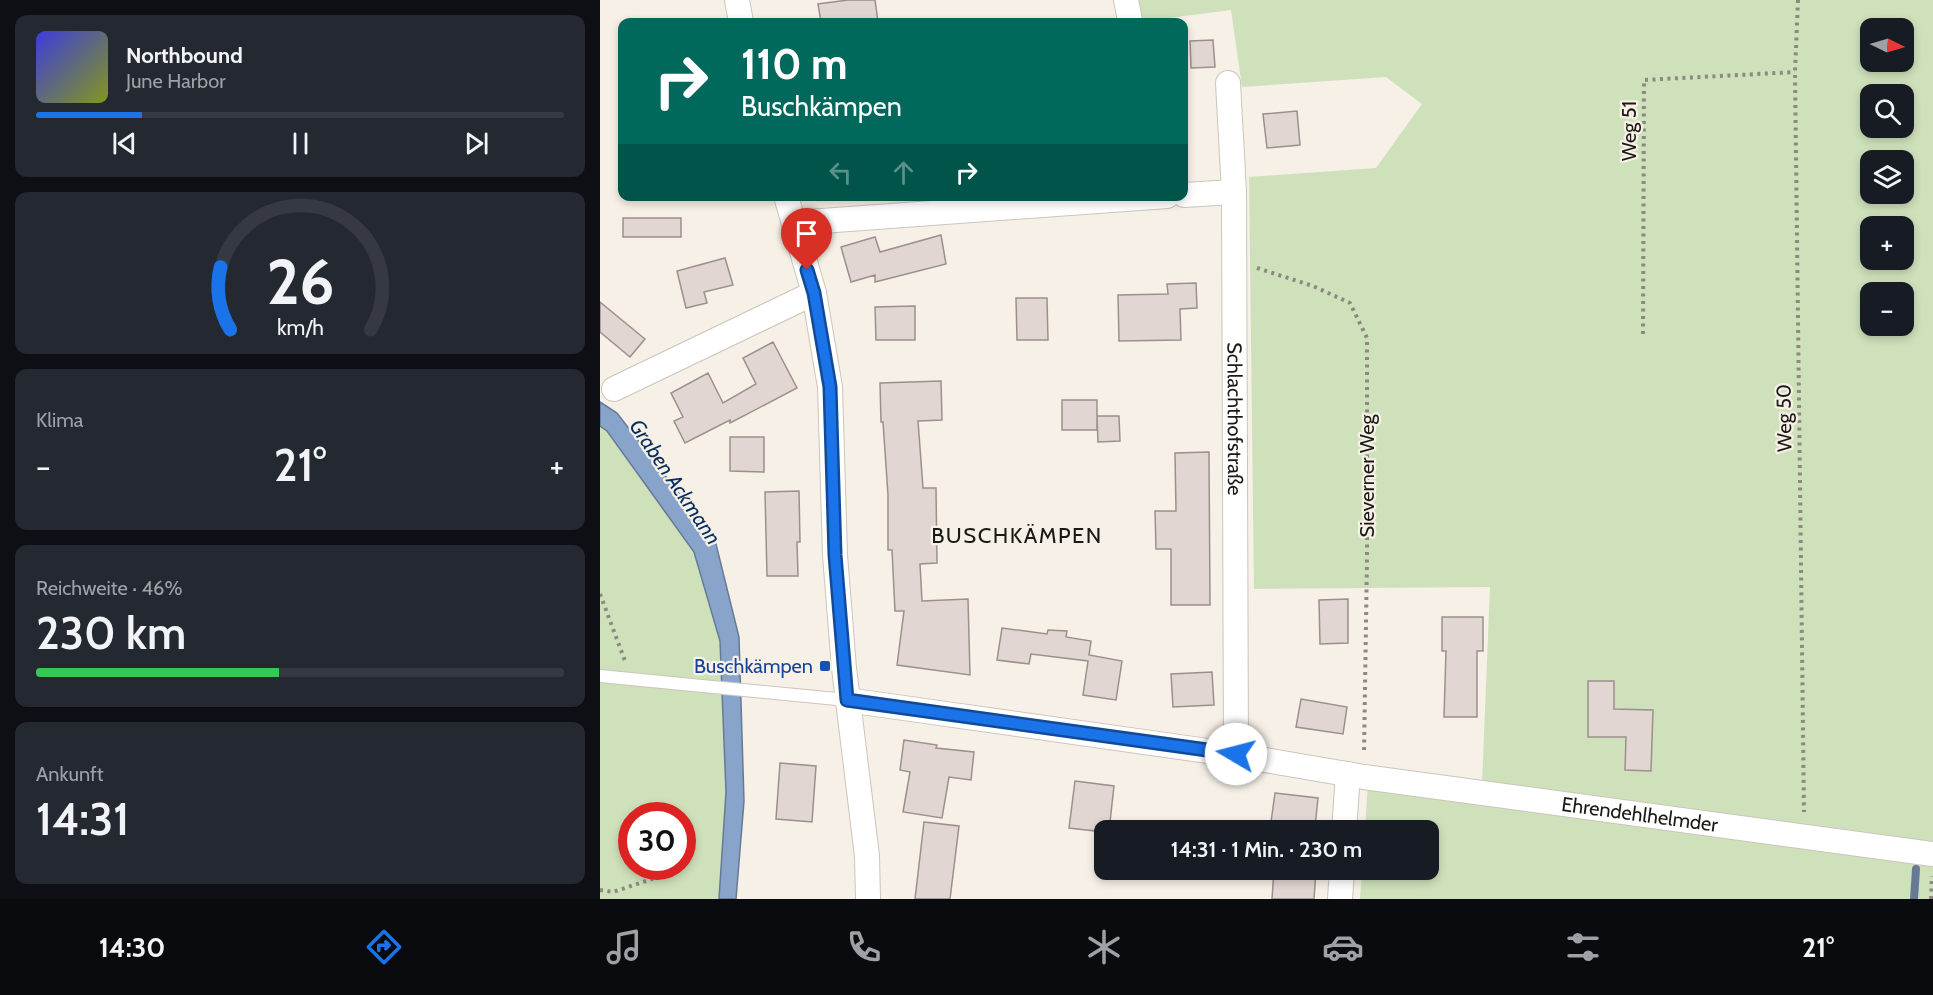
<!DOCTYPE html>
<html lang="de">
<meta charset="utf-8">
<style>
:root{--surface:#171b24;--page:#242831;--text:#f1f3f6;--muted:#9ea1a6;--line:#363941;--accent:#1a73e8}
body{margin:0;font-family:Cabin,sans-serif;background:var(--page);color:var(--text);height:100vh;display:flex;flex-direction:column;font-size:22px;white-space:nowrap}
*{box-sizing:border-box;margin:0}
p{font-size:20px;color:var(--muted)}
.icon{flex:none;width:33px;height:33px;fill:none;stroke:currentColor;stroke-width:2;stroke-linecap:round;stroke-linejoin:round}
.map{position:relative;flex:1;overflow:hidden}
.sheet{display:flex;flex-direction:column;gap:15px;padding:15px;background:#0d0f14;width:600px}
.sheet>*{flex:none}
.top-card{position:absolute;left:18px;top:18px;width:570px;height:183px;border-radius:12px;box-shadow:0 3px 9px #0003;background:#00695c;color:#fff;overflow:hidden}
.needle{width:39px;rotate:95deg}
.tools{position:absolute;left:1260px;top:18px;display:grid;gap:12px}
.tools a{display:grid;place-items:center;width:54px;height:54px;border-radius:12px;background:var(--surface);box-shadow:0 3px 9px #0003;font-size:30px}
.speed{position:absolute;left:18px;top:802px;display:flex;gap:12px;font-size:30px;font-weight:700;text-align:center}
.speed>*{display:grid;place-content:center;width:78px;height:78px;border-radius:50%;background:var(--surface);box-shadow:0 3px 9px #0003;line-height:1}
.speed .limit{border:9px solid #d22;background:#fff;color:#111}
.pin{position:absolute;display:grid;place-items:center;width:51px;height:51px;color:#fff;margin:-62px -26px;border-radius:50% 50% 50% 0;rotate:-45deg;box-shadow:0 0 6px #0007}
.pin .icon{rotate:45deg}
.me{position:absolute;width:66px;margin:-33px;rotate:278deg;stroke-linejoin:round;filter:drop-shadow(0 0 4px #0008)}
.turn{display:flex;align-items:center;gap:21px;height:126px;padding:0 24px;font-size:27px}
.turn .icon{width:78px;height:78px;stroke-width:2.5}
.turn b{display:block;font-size:42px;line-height:51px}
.lanes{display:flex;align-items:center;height:57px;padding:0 24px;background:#0003;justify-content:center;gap:30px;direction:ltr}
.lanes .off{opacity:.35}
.big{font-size:45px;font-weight:600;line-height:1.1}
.sheet .widget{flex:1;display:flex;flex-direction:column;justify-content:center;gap:9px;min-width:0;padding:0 21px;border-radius:12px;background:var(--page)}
.sheet .dial{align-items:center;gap:0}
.dial svg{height:156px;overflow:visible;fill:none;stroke:var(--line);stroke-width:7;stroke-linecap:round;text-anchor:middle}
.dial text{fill:var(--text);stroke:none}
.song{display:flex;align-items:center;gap:18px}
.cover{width:72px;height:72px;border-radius:9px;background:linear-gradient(135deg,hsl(240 70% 55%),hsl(70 70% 35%))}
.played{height:6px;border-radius:3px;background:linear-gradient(90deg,var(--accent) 20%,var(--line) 20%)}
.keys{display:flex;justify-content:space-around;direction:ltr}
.heat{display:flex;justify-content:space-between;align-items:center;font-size:33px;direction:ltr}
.charge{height:9px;border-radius:4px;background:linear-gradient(90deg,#34c759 46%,var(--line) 0)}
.trip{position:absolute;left:494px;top:820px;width:345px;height:60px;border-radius:12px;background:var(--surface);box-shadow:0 3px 9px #0003;font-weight:600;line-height:60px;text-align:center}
.tabs{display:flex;height:96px;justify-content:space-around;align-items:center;background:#090b0e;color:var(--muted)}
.tabs .icon{width:42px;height:42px}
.tabs .on{color:var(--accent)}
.tabs b{font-size:27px;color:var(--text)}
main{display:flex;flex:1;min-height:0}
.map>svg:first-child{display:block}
</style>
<main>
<section class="sheet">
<div class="widget">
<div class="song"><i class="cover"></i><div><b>Northbound</b><p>June Harbor</p></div></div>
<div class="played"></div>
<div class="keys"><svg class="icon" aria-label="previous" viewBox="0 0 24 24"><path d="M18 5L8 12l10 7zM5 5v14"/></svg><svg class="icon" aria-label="pause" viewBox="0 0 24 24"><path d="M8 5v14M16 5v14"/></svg><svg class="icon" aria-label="next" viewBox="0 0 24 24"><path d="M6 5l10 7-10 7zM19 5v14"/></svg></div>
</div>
<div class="widget dial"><svg viewBox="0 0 100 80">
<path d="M14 69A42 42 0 1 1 86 69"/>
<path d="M14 69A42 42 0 0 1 9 37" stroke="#1a73e8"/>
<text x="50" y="56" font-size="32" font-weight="700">26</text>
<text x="50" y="72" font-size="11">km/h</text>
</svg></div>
<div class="widget"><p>Klima</p>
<div class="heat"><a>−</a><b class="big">21°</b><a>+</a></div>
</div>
<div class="widget"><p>Reichweite · 46%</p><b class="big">230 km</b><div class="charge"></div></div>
<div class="widget"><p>Ankunft</p><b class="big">14:31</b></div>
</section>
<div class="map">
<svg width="1333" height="899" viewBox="0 0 1333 899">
<rect width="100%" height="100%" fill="#f6f0e6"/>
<path fill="#cfe1bb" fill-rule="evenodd" d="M533 0H1333V899H760L762 870H828V831H765L769 766 882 785 890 587 654 589 649 177 776 168 822 104 786 77 642 87 631 10 538 22ZM1270 28H1304V62H1270ZM1270 94H1304V128H1270ZM1270 160H1304V194H1270ZM1270 226H1304V260H1270ZM1270 292H1304V326H1270Z
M0 426 7 431 94 552 120 641 126 792 119 899H0ZM32 816H82V867H32Z"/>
<path fill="#88a4cb" stroke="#677a95" stroke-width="1.5" d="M0 402 17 413 115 540 139 637 144 801 136 899H119L126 792 120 641 94 552 7 431 0 426Z"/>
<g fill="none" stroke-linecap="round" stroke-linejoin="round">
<path stroke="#677a95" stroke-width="8" d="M1314 899 1316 869"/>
</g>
<path fill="#e2d6d3" stroke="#9b908d" stroke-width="1.5" d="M248 0H275L278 22H221L218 4Z
M613 40 615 67 591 68 590 41Z
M697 111 700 145 667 148 663 114Z
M23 218H81V237H23Z
M341 235 346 264 275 282V275L251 282 241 247 275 237 280 252Z
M125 258 133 285 104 292 107 303 86 308 77 271Z
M596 283 597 308 580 309 581 340 519 341 518 295 568 294 567 284Z
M416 298H447L448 340H417Z
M0 302 45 339 30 357 0 332Z
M315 306V340H276L275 307Z
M173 342 197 388 130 423V420L85 443 74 421 83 417 71 393 108 373 123 403 156 384 143 358Z
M341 381 342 420 318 421 323 488H336L337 563 320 564 322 601 368 599 370 675 297 665 304 611H295L292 550H288V495L283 422H281L280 383Z
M462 400H497V430H462Z
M497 416H519L520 441 498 442Z
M130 437H164V472L130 471Z
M609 452 610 605H571V549H556L555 511H576L575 453Z
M199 491 200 542H197L198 576H167L165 492Z
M748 599V643L720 644 719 600Z
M842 617H883V651H877V717H844L846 651H842Z
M402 628 447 634 448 630 467 631 466 637 491 641 489 655 522 661 516 700 483 695 488 661 431 654 429 664 397 660Z
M612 672 614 705 573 707 571 674Z
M988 681H1014V709L1053 710 1051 771 1025 770 1026 737H988Z
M701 699 747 707 743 734 696 727Z
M304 740 337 745 336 748 374 752 371 780 349 777 342 818 303 812 310 772 300 770Z
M180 763 216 766 212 822 176 819Z
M475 781 514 786 509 831 504 832 469 828Z
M675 793 718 798 715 827 671 822Z
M324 822 359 826 350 899H315Z
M674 870H716L714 899H672Z"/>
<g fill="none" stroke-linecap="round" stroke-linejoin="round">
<defs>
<path id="service" d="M0 676 247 700"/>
<g id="minor">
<path d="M137 0 141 22"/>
<path d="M526 0 530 20"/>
<path id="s1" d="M628 83 634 192 636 755"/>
<path d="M584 195 634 192"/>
<path d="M186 196 214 293 230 387 235 555 244 668 267 856 268 899"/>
<path d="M194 223 567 196"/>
<path d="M14 389 214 293"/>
<path id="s2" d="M247 700 636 755 764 777 1333 854"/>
<path d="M744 831 748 774"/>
<path d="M740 899 742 870"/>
</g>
</defs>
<use href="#service" stroke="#cbc5bc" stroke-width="14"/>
<use href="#minor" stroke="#cbc5bc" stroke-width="26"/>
<path stroke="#8c8882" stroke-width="4" stroke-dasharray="3 4.5" stroke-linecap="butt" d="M1198 0 1195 72 1204 812
M657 268 713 286 750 303 767 338V558L764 753
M1043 334 1044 80 1195 72
M0 594 25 661
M0 890 13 892 55 878
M1331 899 1332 876"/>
<use href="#service" stroke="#fff" stroke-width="12"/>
<use href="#minor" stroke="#fff" stroke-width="24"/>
</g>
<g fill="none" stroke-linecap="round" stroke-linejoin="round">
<defs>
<path id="route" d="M207 270 214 293 230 387 235 555 247 700 636 754"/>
</defs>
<use href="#route" stroke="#114b97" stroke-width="15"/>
<use href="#route" stroke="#1a73e8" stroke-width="10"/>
</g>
<rect fill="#1a4fb4" stroke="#f6f0e6" stroke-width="2" x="219" y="660" width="12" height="12" rx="3"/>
<g text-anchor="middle" stroke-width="4.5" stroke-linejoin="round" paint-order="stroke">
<g font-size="20" fill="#1b1916" stroke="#f6f0e6">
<text transform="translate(1029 131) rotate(-90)" y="7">Weg 51</text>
<text transform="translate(1184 418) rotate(-91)" y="7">Weg 50</text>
<text dy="7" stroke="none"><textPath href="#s1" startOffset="336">Schlachthofstraße</textPath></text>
<text transform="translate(767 476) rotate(-90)" y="7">Sieverner Weg</text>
<text dy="7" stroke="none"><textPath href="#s2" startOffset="801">Ehrendehlhelmder</textPath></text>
</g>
<g font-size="20" fill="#164399" stroke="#f6f0e6" text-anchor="end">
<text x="213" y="673">Buschkämpen</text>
</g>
<g font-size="21" font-style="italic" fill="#062d5d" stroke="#f6f0e6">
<text transform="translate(75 482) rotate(56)" y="7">Graben Ackmann</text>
</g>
<g font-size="22" letter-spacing="1.5" fill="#1b1916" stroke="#f6f0e6">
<text x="417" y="543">BUSCHKÄMPEN</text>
</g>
</g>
</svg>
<div class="tools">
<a><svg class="needle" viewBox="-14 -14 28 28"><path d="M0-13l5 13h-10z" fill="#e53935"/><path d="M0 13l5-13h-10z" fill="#9ea1a6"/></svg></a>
<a><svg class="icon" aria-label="search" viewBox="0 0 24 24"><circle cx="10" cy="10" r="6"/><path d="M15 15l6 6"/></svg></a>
<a><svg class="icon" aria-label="layers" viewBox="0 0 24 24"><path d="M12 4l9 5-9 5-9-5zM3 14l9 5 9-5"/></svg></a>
<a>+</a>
<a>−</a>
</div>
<div class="speed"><div class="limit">30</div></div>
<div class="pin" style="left:207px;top:270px;background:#d93025"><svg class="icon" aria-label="arrive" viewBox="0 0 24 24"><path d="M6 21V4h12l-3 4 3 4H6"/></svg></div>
<svg class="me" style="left:636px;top:754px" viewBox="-20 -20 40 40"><circle r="19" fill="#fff"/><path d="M0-13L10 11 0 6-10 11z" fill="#1a73e8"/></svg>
<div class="trip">14:31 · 1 Min. · 230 m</div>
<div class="top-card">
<div class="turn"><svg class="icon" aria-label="right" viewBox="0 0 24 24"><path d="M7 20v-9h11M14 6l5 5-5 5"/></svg><div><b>110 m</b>Buschkämpen</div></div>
<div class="lanes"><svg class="icon off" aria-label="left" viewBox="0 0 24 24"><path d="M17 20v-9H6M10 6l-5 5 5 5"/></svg><svg class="icon off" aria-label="ahead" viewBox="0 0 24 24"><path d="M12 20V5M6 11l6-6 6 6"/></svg><svg class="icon" aria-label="right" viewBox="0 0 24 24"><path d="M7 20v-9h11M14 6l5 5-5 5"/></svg></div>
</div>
</div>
</main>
<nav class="tabs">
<b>14:30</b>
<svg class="icon on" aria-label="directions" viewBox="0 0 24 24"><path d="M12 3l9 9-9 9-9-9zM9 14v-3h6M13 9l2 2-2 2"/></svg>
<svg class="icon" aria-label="music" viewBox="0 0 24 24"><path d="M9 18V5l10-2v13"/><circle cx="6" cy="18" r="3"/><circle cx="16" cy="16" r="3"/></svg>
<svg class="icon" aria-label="phone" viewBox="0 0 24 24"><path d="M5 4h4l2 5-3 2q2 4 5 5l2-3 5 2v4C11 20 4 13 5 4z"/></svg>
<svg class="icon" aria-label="climate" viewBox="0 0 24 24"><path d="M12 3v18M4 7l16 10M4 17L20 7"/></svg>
<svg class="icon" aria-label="car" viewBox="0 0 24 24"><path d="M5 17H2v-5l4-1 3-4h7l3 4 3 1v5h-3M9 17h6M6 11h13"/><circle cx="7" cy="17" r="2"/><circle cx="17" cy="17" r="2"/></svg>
<svg class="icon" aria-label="filters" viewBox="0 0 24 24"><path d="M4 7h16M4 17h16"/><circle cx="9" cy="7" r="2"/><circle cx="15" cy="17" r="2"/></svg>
<b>21°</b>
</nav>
